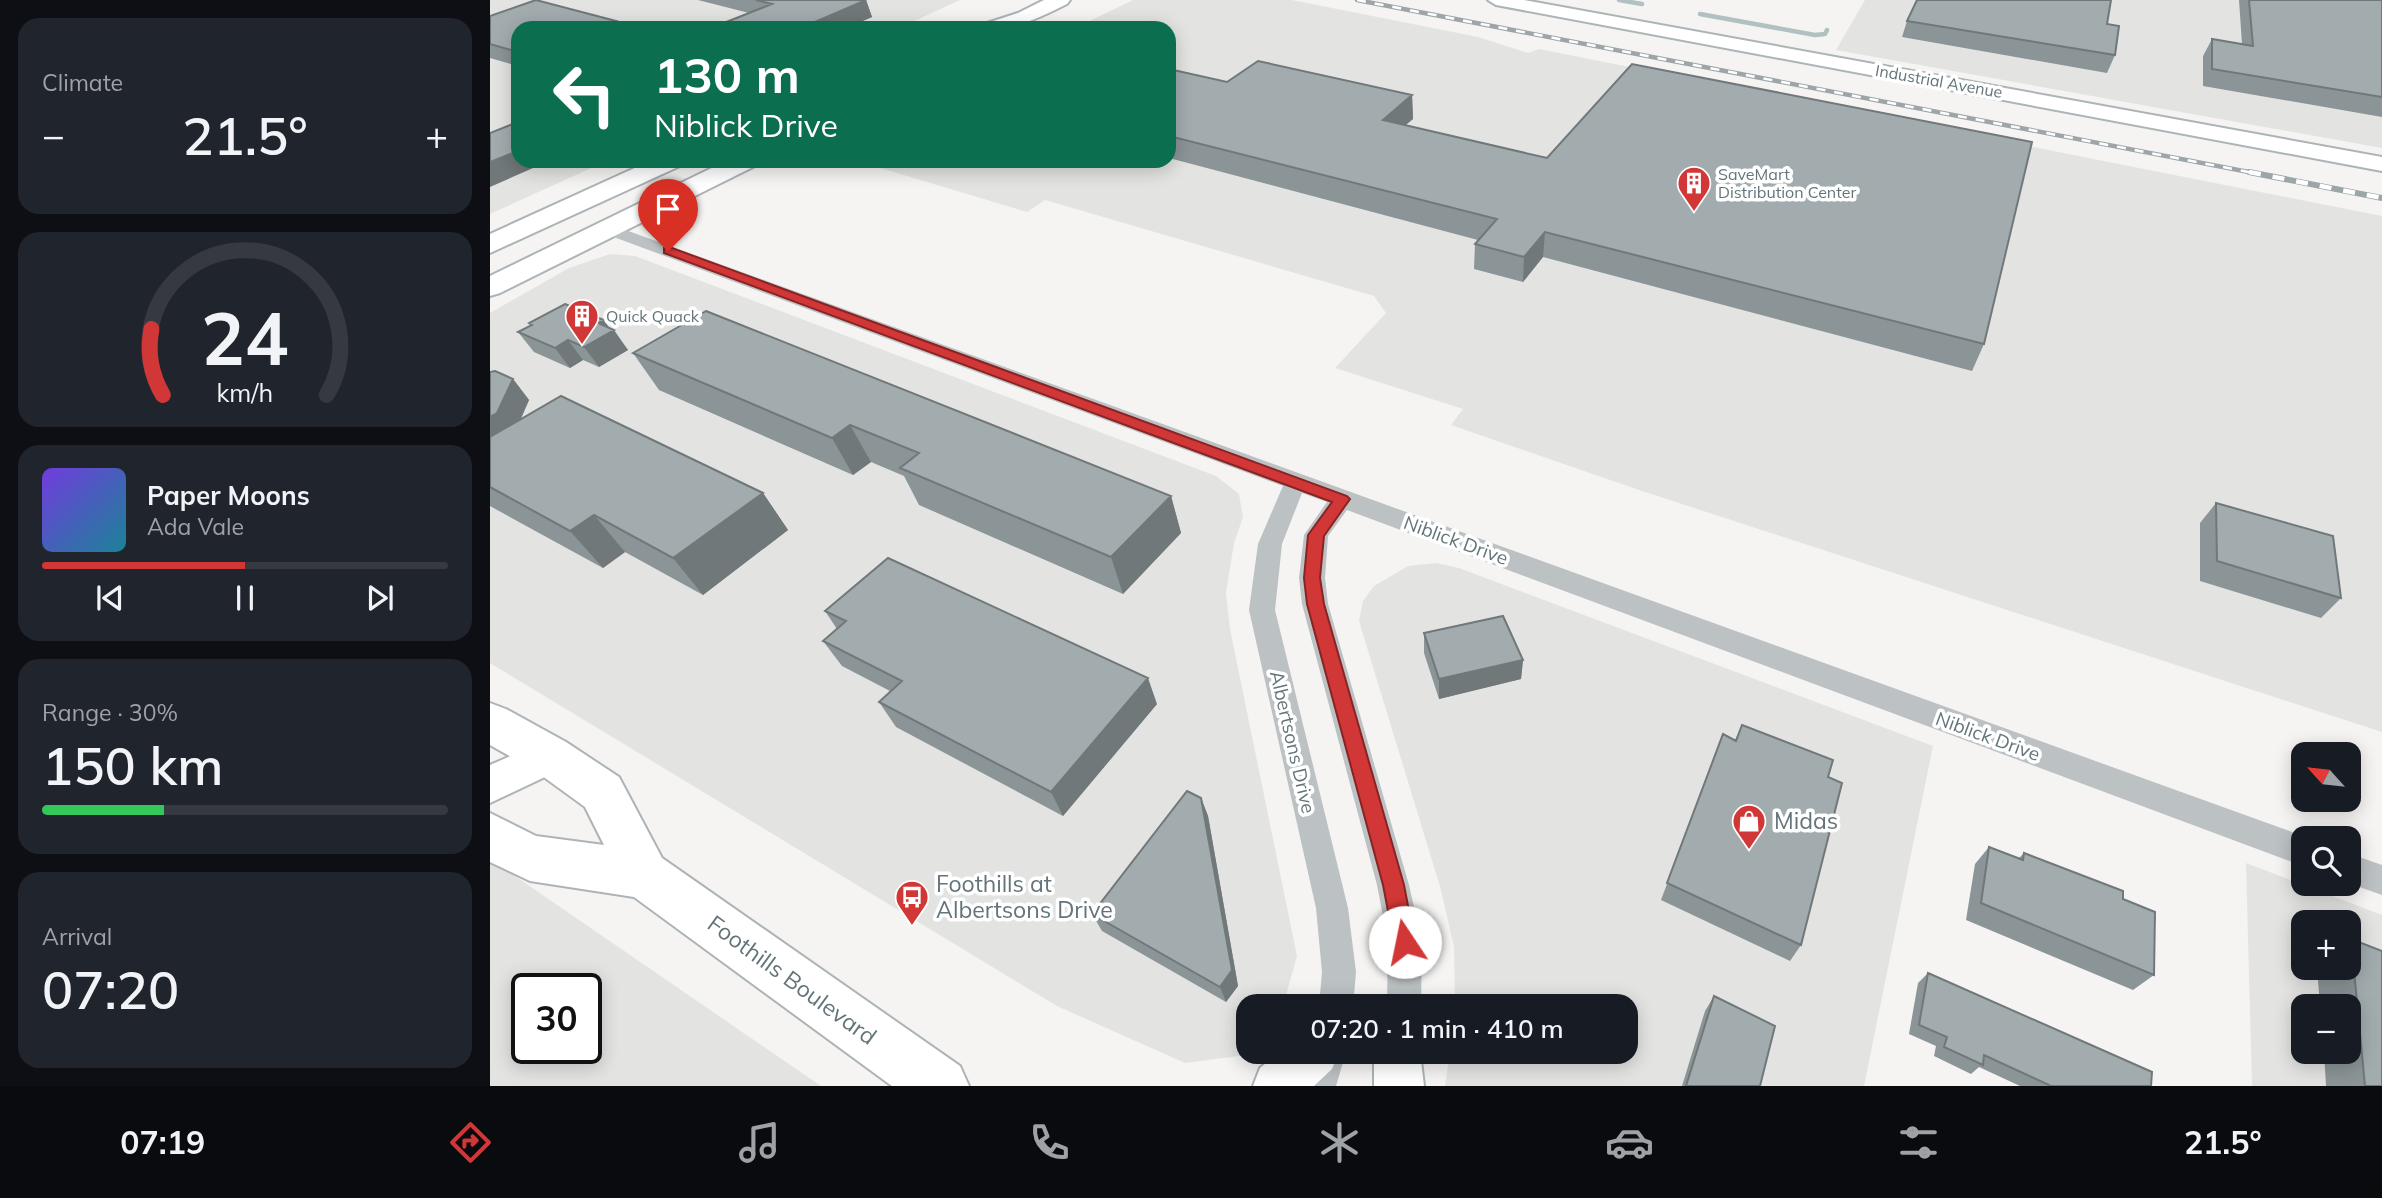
<!DOCTYPE html>
<meta charset="utf-8">
<style>
:root{--surface:#171b24;--page:#20242c;--text:#f1f3f6;--muted:#9ea1a6;--line:#363941;--accent:#d13736}
body{margin:0;font-family:Mulish,sans-serif;background:var(--page);color:var(--text);height:100vh;display:flex;flex-direction:column;font-size:26px;white-space:nowrap}
*{box-sizing:border-box;margin:0}
p{font-size:23px;color:var(--muted)}
.icon{flex:none;width:38px;height:38px;fill:none;stroke:currentColor;stroke-width:2;stroke-linecap:round;stroke-linejoin:round}
.map{position:relative;flex:1;overflow:hidden}
.panel{display:flex;flex-direction:column;gap:18px;padding:18px;background:#0d0f14;width:490px}
.panel>*{flex:none}
.top-card{position:absolute;left:21px;top:21px;width:665px;height:147px;border-radius:21px;box-shadow:0 4px 18px #0003;background:#0b6e4f;color:#fff;overflow:hidden}
.needle{width:46px;rotate:297deg}
.fabs{position:absolute;left:1801px;top:742px;display:grid;gap:14px}
.fabs a{display:grid;place-items:center;width:70px;height:70px;border-radius:14px;background:var(--surface);box-shadow:0 4px 18px #0003;font-size:35px}
.speed{position:absolute;left:21px;top:973px;display:flex;gap:14px;font-size:35px;font-weight:700;text-align:center}
.speed>*{display:grid;place-content:center;width:91px;height:91px;border-radius:50%;background:var(--surface);box-shadow:0 4px 18px #0003;line-height:1}
.speed .limit{border:4px solid #111;border-radius:10px;background:#fff;color:#111}
.pin{position:absolute;display:grid;place-items:center;width:60px;height:60px;color:#fff;margin:-72px -30px;border-radius:50% 50% 50% 0;rotate:-45deg;box-shadow:0 0 7px #0007}
.pin .icon{rotate:45deg}
.me{position:absolute;width:77px;margin:-38px;rotate:349deg;stroke-linejoin:round;filter:drop-shadow(0 0 5px #0008)}
.turn{display:flex;align-items:center;gap:24px;height:147px;padding:0 28px;font-size:32px}
.turn .icon{width:91px;height:91px;stroke-width:2.5}
.turn b{display:block;font-size:49px;line-height:60px}
.big{font-size:52px;font-weight:600;line-height:1.1}
.panel .tile{flex:1;display:flex;flex-direction:column;justify-content:center;gap:10px;min-width:0;padding:0 24px;border-radius:21px;background:var(--page)}
.panel .dial{align-items:center;gap:0}
.dial svg{height:182px;overflow:visible;fill:none;stroke:var(--line);stroke-width:7;stroke-linecap:round;text-anchor:middle}
.dial text{fill:var(--text);stroke:none}
.song{display:flex;align-items:center;gap:21px}
.cover{width:84px;height:84px;border-radius:10px;background:linear-gradient(135deg,hsl(260 70% 55%),hsl(190 70% 35%))}
.played{height:7px;border-radius:4px;background:linear-gradient(90deg,var(--accent) 50%,var(--line) 50%)}
.keys{display:flex;justify-content:space-around;direction:ltr}
.heat{display:flex;justify-content:space-between;align-items:center;font-size:38px;direction:ltr}
.charge{height:10px;border-radius:5px;background:linear-gradient(90deg,#34c759 30%,var(--line) 0)}
.trip{position:absolute;left:746px;top:994px;width:402px;height:70px;border-radius:21px;background:var(--surface);box-shadow:0 4px 18px #0003;font-weight:600;line-height:70px;text-align:center}
.menu{display:flex;height:112px;justify-content:space-around;align-items:center;background:#090b0e;color:var(--muted)}
.menu .icon{width:49px;height:49px}
.menu .selected{color:var(--accent)}
.menu b{font-size:32px;color:var(--text)}
main{display:flex;flex:1;min-height:0}
.map>svg:first-child{display:block}
</style>
<main>
<section class="panel">
<div class="tile"><p>Climate</p>
<div class="heat"><a>−</a><b class="big">21.5°</b><a>+</a></div>
</div>
<div class="tile dial"><svg viewBox="0 0 100 80">
<path d="M14 69A42 42 0 1 1 86 69"/>
<path d="M14 69A42 42 0 0 1 9 40" stroke="#d13736"/>
<text x="50" y="56" font-size="32" font-weight="700">24</text>
<text x="50" y="72" font-size="11">km/h</text>
</svg></div>
<div class="tile">
<div class="song"><i class="cover"></i><div><b>Paper Moons</b><p>Ada Vale</p></div></div>
<div class="played"></div>
<div class="keys"><svg class="icon" aria-label="previous" viewBox="0 0 24 24"><path d="M18 5L8 12l10 7zM5 5v14"/></svg><svg class="icon" aria-label="pause" viewBox="0 0 24 24"><path d="M8 5v14M16 5v14"/></svg><svg class="icon" aria-label="next" viewBox="0 0 24 24"><path d="M6 5l10 7-10 7zM19 5v14"/></svg></div>
</div>
<div class="tile"><p>Range · 30%</p><b class="big">150 km</b><div class="charge"></div></div>
<div class="tile"><p>Arrival</p><b class="big">07:20</b></div>
</section>
<div class="map">
<svg width="1892" height="1086" viewBox="0 0 1892 1086">
<rect width="100%" height="100%" fill="#f5f4f2"/>
<path fill="#e3e4e2" fill-rule="evenodd" d="M0 0H470L409 28H28V161H117L0 214Z
M643 0H802L988 37 1038 53 1049 49 1892 216V732L1152 491 961 425 973 409 845 368 896 313 884 296 555 200 537 212 367 161H679V28H585Z
M1375 0H1892V148L1346 50Z
M120 254 145 256 726 476 749 494 753 517 744 543 736 593 740 629 807 956 793 1006H758V1052H780L695 1063 567 1006 0 663V313L79 268Z
M946 563 969 568 1443 746 1374 1086H955L960 1052H1136V1006H965L964 947 951 890 869 621 873 601 884 586 918 566Z
M0 859 331 1086H0ZM37 989H96V1048H37Z
M1756 863 1892 915V1086H1762ZM1813 922H1858V968H1813ZM1813 1006H1858V1052H1813Z"/>
<g fill="none" stroke-linecap="round" stroke-linejoin="round">
<path stroke="#b1c1c1" stroke-width="4.5" d="M1129 0 1152 4
M1210 14 1325 35 1335 34 1337 30"/>
<defs>
<path id="secondary" d="M998 0H1034L1892 157V171L1006 5Z
M60 739 74 744 80 756 74 768 0 803V765Z
M789 1052H849L842 1069 824 1086H763L770 1068Z
M886 1052H930L934 1086H884V1058Z"/>
<path id="primary" d="M554 0H580L577 4C543 21 529 28 491 28L494 24 528 13Z
M160 161H194L190 166 0 253V234Z
M236 161H269L265 166 10 293 0 296V276Z
M0 703 16 709 76 742 129 777 172 858 470 1066 479 1086H402L144 897 40 881 0 862V813L46 836 114 845 95 807 44 770 0 745Z"/>
</defs>
<use href="#secondary" stroke="#acb4b6" stroke-width="4"/>
<use href="#primary" stroke="#aeb4b6" stroke-width="4"/>
<path fill="#bcc1c3" fill-rule="evenodd" d="M119 224 1813 836 1818 838H1813V866L857 510 838 536 835 578 838 604 919 885 932 942 931 1006H897L898 942 887 885 812 604 809 578 814 535 837 502 812 493 792 544 785 610 858 908 866 972 863 1006H829L832 972 826 908 759 610 768 544 793 486 113 233 110 229 113 225Z
M1858 853 1892 865V895L1858 883Z
M820 1052H856L846 1086H810Z"/>
<use href="#secondary" fill="#fff" fill-rule="evenodd"/>
<use href="#primary" fill="#fff" fill-rule="evenodd"/>
<defs>
<path id="rail-far1" d="M867 0 1769 174"/>
<path id="rail" d="M1759 172 1892 198"/>
</defs>
<use href="#rail-far1" stroke="#9ca5a7" stroke-width="4.5"/>
<use href="#rail" stroke="#9ca5a7" stroke-width="6"/>
<use href="#rail-far1" stroke="#fff" stroke-width="2.5" stroke-dasharray="9" stroke-linecap="butt"/>
<use href="#rail" stroke="#fff" stroke-width="4.5" stroke-dasharray="12" stroke-linecap="butt"/>
</g>
<path fill="#8b9496" d="M208 0H376L382 17 356 28H221L259 13Z
M1749 0H1892V117L1713 86V56L1722 39 1752 44Z
M0 16 126 21 130 28H28V66L0 58Z
M1417 21 1617 24 1625 55 1617 73 1412 37Z
M679 69 737 82 922 95 923 119 915 125 1494 344 1482 371 1053 257 1033 282 984 269 985 244 988 240 679 158Z
M39 323 119 328 138 350 109 367 93 360 80 368 44 352 28 332 41 326Z
M143 353 681 496 691 533 633 594 429 505 414 476 381 462 363 475 169 390Z
M0 372 23 379 39 400 31 419 273 493 298 530 213 595 135 552 113 568 0 506Z
M1726 503 1851 598 1831 618 1710 581V523Z
M335 611 667 704 573 816 406 727 389 702 400 691 352 666 333 641 347 629Z
M934 633 1033 660 1031 679 949 699 934 653Z
M1252 725 1338 777 1311 945 1300 961 1171 900 1233 734 1245 740Z
M711 798 718 816 748 986 736 1002 612 931 602 914Z
M1499 847 1529 858 1534 853 1633 899 1664 975 1643 990 1476 920 1485 864Z
M1861 939 1892 1086H1836L1834 1052H1858V1006H1830L1827 968H1858V940Z
M1438 973 1661 1086H1530L1489 1067 1481 1074 1444 1056 1446 1046 1419 1034 1428 983Z
M1224 996 1270 1086H1192L1215 1011Z"/>
<path fill="#71787a" d="M376 0 382 17 356 28H311Z
M126 21 130 28H109Z
M922 95 923 119 894 143 893 120Z
M28 151V161H59L0 187V162Z
M1055 232 1053 257 1033 282 1034 257Z
M114 320 122 332 124 330 138 350 109 367 94 347 108 323Z
M78 340 93 360 80 368 65 348Z
M23 379 39 400 24 433 0 447V417Z
M360 425 381 462 363 475 342 438Z
M273 493 298 530 213 595 183 558Z
M681 496 691 533 633 594 621 557Z
M104 515 135 552 113 568 80 531Z
M1033 660 1031 679 949 699V679Z
M658 678 667 704 573 816 561 792Z
M711 798 718 816 748 986 736 1002 730 987Z"/>
<path fill="#a2acae" stroke="#71787a" stroke-width="2" d="M46 0 126 21 109 28H28V52L0 44V16Z
M266 0H376L311 28H221L282 4Z
M1427 0H1621L1617 24 1629 26 1625 55 1417 21Z
M1759 0H1892V97L1722 69V39L1763 46Z
M768 61 922 95 893 120 1057 158 1142 64 1542 142 1494 344 1055 232 1034 257 985 244 1007 219 679 136V69L737 82Z
M28 122V151L0 162V133Z
M75 304 114 320 108 323 124 330 94 347 78 340 65 348 28 332 42 325 39 323Z
M216 311 681 496 621 557 410 468 429 453 360 425 342 438 143 353Z
M5 371 23 379 7 413 0 417V372Z
M71 396 273 493 183 558 104 515 80 531 0 487V437Z
M1726 503 1843 536 1851 598 1727 561Z
M398 558 658 678 561 792 389 702 412 681 333 641 356 621 335 611Z
M1013 616 1033 660 949 679 934 633Z
M1252 725 1343 760 1338 777 1352 783 1311 945 1177 883 1233 734 1246 741Z
M697 791 711 798 742 970 730 987 602 914Z
M1499 847 1533 860 1534 853 1633 891V899L1665 912 1664 975 1491 903Z
M1861 939 1892 951V1086H1875Z
M1438 973 1662 1072 1661 1086H1561L1494 1055 1493 1065 1454 1047 1457 1037 1429 1025Z
M1224 996 1285 1026 1270 1086H1196Z"/>
<path fill="#d13736" stroke="#882423" stroke-width="2" d="M174 248H182L857 496 860 499 834 536 830 578 834 604 914 885 925 942 922 949 915 952 907 949 904 942 893 885 817 604 814 578 818 535 842 502 174 253Z"/>
<defs>
<symbol id="building-pin" viewBox="-11 -11 22 30"><path d="M0 17L-7.5 6A9.5 9.5 0 1 1 7.5 6Z" fill="#d13736" stroke="#fff"/><path d="M-4-6H4V6H1V3H-1V6H-4ZM-2.5-4.3h1.7v1.8h-1.7ZM.8-4.3h1.7v1.8H.8ZM-2.5-1h1.7V.8h-1.7ZM.8-1h1.7V.8H.8Z" fill="#fff"/></symbol>
<symbol id="shop-pin" viewBox="-11 -11 22 30"><path d="M0 17L-7.5 6A9.5 9.5 0 1 1 7.5 6Z" fill="#d13736" stroke="#fff"/><path d="M-5-2.5h2.3a2.7 3.5 0 0 1 5.4 0H5L5.5 6h-11ZM-1.5-2.5h3a1.5 2.3 0 0 0-3 0Z" fill="#fff"/></symbol>
<symbol id="bus-pin" viewBox="-11 -11 22 30"><path d="M0 17L-7.5 6A9.5 9.5 0 1 1 7.5 6Z" fill="#d13736" stroke="#fff"/><path d="M-5-6H5V4H4V6H2V4H-2V6H-4V4H-5ZM-3.5-4V0h7V-4ZM-3.5 1.2v1.5H-2V1.2ZM2 1.2v1.5H3.5V1.2Z" fill="#fff"/></symbol>
</defs>
<g fill-rule="evenodd">
<use href="#building-pin" x="1185" y="164" width="38" height="52"/>
<use href="#building-pin" x="73" y="297" width="38" height="52"/>
<use href="#shop-pin" x="1240" y="802" width="38" height="52"/>
<use href="#bus-pin" x="403" y="878" width="38" height="52"/>
</g>
<g text-anchor="middle" stroke-width="7" stroke-linejoin="round" paint-order="stroke">
<g font-size="16" fill="#63757a" stroke="#fff">
<text transform="translate(1449 81) rotate(10)" y="6">Industrial Avenue</text>
</g>
<g font-size="16" fill="#63757a" stroke="#fff" text-anchor="start">
<text x="1228" y="180">SaveMart<tspan x="1228" dy="18">Distribution Center</tspan></text>
<text x="116" y="322">Quick Quack</text>
</g>
<g font-size="19" fill="#63757a" stroke="#fff">
<text transform="translate(966 540) rotate(20)" y="7">Niblick Drive</text>
<text transform="translate(1498 736) rotate(20)" y="7">Niblick Drive</text>
<text transform="translate(803 742) rotate(77)" y="7">Albertsons Drive</text>
</g>
<g font-size="23" fill="#63757a" stroke="#fff" text-anchor="start">
<text x="1284" y="829">Midas</text>
<text x="446" y="892">Foothills at<tspan x="446" dy="26">Albertsons Drive</tspan></text>
</g>
<g font-size="23" fill="#63757a" stroke="#fff">
<text transform="translate(302 980) rotate(36)" y="8">Foothills Boulevard</text>
</g>
</g>
</svg>
<div class="fabs">
<a><svg class="needle" viewBox="-14 -14 28 28"><path d="M0-13l5 13h-10z" fill="#e53935"/><path d="M0 13l5-13h-10z" fill="#9ea1a6"/></svg></a>
<a><svg class="icon" aria-label="search" viewBox="0 0 24 24"><circle cx="10" cy="10" r="6"/><path d="M15 15l6 6"/></svg></a>
<a>+</a>
<a>−</a>
</div>
<div class="speed"><div class="limit">30</div></div>
<div class="pin" style="left:178px;top:251px;background:#d93025"><svg class="icon" aria-label="arrive" viewBox="0 0 24 24"><path d="M6 21V4h12l-3 4 3 4H6"/></svg></div>
<svg class="me" style="left:915px;top:942px" viewBox="-20 -20 40 40"><circle r="19" fill="#fff"/><path d="M0-13L10 11 0 6-10 11z" fill="#d13736"/></svg>
<div class="trip">07:20 · 1 min · 410 m</div>
<div class="top-card">
<div class="turn"><svg class="icon" aria-label="left" viewBox="0 0 24 24"><path d="M17 20v-9H6M10 6l-5 5 5 5"/></svg><div><b>130 m</b>Niblick Drive</div></div>
</div>
</div>
</main>
<nav class="menu">
<b>07:19</b>
<svg class="icon selected" aria-label="directions" viewBox="0 0 24 24"><path d="M12 3l9 9-9 9-9-9zM9 14v-3h6M13 9l2 2-2 2"/></svg>
<svg class="icon" aria-label="music" viewBox="0 0 24 24"><path d="M9 18V5l10-2v13"/><circle cx="6" cy="18" r="3"/><circle cx="16" cy="16" r="3"/></svg>
<svg class="icon" aria-label="phone" viewBox="0 0 24 24"><path d="M5 4h4l2 5-3 2q2 4 5 5l2-3 5 2v4C11 20 4 13 5 4z"/></svg>
<svg class="icon" aria-label="climate" viewBox="0 0 24 24"><path d="M12 3v18M4 7l16 10M4 17L20 7"/></svg>
<svg class="icon" aria-label="car" viewBox="0 0 24 24"><path d="M5 17H2v-5l4-1 3-4h7l3 4 3 1v5h-3M9 17h6M6 11h13"/><circle cx="7" cy="17" r="2"/><circle cx="17" cy="17" r="2"/></svg>
<svg class="icon" aria-label="filters" viewBox="0 0 24 24"><path d="M4 7h16M4 17h16"/><circle cx="9" cy="7" r="2"/><circle cx="15" cy="17" r="2"/></svg>
<b>21.5°</b>
</nav>
